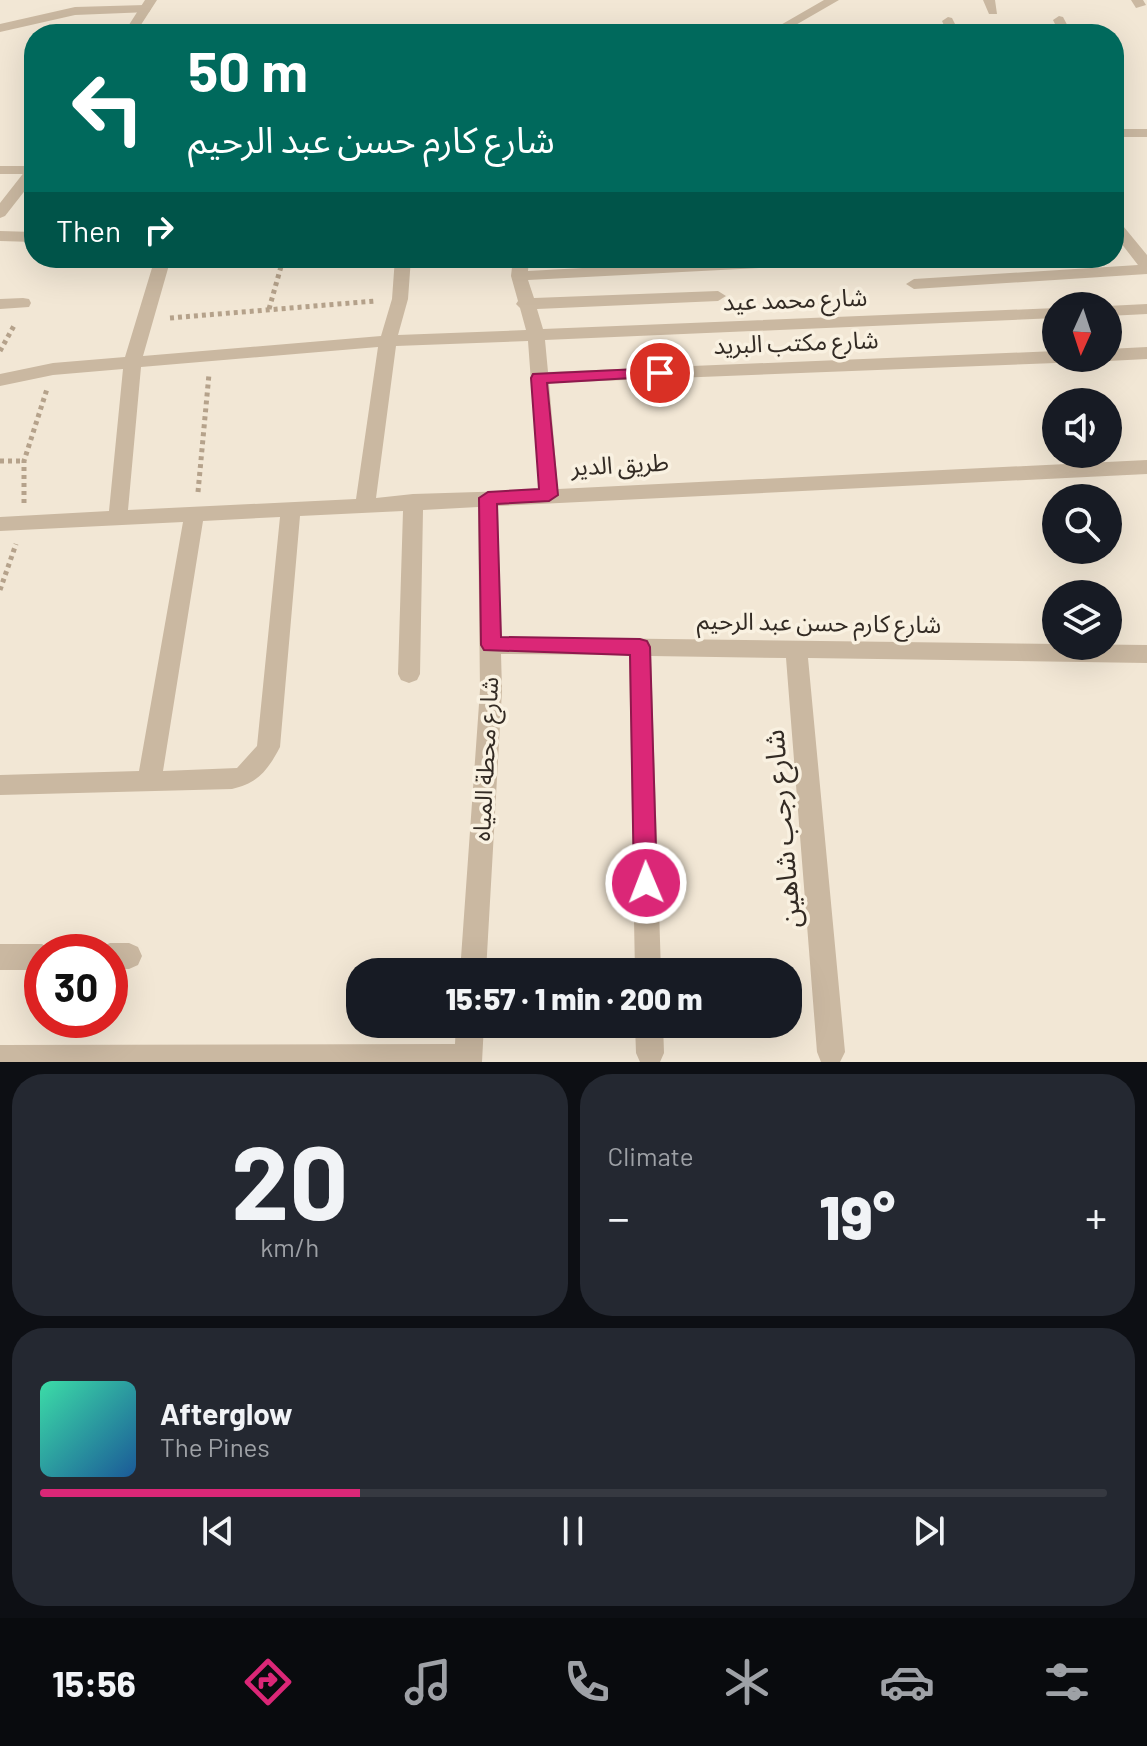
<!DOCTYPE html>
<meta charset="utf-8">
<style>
:root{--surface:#171b24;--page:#242831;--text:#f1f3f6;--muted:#9ea1a6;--line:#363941;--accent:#db2777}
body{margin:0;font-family:Barlow,"Noto Sans Arabic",sans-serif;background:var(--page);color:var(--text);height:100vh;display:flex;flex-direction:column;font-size:30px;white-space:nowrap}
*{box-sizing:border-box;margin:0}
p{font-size:26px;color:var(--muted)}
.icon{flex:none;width:44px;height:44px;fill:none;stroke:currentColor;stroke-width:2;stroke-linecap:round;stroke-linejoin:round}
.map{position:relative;height:1062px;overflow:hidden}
.drawer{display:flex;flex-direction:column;gap:12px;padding:12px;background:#0d0f14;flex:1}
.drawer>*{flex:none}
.hud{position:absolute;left:24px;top:24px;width:1100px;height:244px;border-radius:32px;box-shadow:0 8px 32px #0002;background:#00695c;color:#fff;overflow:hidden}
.needle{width:52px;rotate:183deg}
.fabs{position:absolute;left:1042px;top:292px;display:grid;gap:16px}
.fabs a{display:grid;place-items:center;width:80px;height:80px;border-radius:50%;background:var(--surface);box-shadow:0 8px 32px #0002;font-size:40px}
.speed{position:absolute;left:24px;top:934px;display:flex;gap:16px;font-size:40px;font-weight:700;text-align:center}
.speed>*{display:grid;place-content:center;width:104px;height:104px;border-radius:50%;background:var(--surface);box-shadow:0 8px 32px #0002;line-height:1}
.speed .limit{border:12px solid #d22;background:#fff;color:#111}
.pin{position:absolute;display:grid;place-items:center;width:68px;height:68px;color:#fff;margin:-34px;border:4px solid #fff;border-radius:50%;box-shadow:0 2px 8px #0007}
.me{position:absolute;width:88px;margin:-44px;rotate:359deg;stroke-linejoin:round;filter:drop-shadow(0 0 6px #0008)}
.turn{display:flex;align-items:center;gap:28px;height:168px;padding:0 32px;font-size:36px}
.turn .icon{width:104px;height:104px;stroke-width:2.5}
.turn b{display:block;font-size:56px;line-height:68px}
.then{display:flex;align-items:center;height:76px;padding:0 32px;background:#0003;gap:16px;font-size:30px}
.big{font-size:60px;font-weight:800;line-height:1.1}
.drawer .widget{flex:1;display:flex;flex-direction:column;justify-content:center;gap:12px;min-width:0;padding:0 28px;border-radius:32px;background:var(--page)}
.drawer .dial{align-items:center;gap:0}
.dial b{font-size:104px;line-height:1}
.song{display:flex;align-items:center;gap:24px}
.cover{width:96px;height:96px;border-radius:12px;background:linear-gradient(135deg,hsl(160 70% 55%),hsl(210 70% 35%))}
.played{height:8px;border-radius:4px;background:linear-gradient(90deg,var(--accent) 30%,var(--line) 30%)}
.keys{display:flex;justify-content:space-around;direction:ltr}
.heat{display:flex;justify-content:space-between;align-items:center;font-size:44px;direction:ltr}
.drawer .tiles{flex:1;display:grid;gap:12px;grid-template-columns:1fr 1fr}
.widget:last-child{grid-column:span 2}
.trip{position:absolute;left:346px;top:958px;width:456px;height:80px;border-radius:32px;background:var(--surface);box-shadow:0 8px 32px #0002;font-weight:800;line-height:80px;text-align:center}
.menu{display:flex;height:128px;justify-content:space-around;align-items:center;background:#090b0e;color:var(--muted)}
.menu .icon{width:56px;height:56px}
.menu .active{color:var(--accent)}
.menu b{font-size:36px;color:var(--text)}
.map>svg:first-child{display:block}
</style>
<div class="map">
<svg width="1147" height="1062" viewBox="0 0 1147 1062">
<rect width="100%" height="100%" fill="#f2e7d5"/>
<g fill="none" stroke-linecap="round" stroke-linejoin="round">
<path stroke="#b5a28b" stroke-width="4" stroke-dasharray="3 3" stroke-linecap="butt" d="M281 265 283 258"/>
<path stroke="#b5a28b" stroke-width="5" stroke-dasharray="4 4" stroke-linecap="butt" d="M269 309 282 263
M170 318 375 301
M0 351 15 324
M0 461H24
M198 492 209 374
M24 503V461L47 389
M0 590 16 544"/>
<path fill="#cab8a1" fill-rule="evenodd" d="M824 0H839L780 34H765Z
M983 0H995L997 14H989Z
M1131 0H1143L1146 5 1136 8Z
M145 5 151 9 149 12 75 15 0 32V24L75 7Z
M1059 16 1063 17 1072 34H1060L1053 20Z
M948 17 952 18 960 34H948L942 21Z
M1114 129H1147V137H1114Z
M0 166H34V174H0Z
M1114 219 1119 221 1147 255V274L914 289 906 284 914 279 1138 265 1114 234Z
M0 231 34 232V242L0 241Z
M155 258H171L143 356 381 336 392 299 395 258H411L408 299 398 335 526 330 520 308 516 304 518 301 511 276 513 258H529L528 271 763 258H861L853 263 528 280 534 298 718 291 726 296 718 301 537 309 543 329 1056 308V318L545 340 548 372 1056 351V358H1064L1056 363 549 383 558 489 1147 460V474L498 506 501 637 1147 645V663L808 658 845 1052 840 1062H821L817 1052 786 658 651 656 661 972H635L629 655 501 654 502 690 486 972H460L480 690 478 507 423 510 420 674 417 680 409 683 401 680 398 674 403 511 300 516 280 747C268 770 258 783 232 789L0 795V775L139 771 183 522 0 531V517L109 511 123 369 53 375 0 386V374L53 363 125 357ZM528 341 539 490 413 494 376 498 396 346ZM378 347 356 499 128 510 141 367ZM280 517 257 746 237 768 163 771 203 521Z
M23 298 29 299 31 303 29 307 0 309V299Z
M1147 304V314L1108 316 1107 306Z
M1147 347V359L1108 361 1101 358H1108V349Z
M110 943H129L138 947 142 956 138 965 129 969H110V952H99L101 947Z
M0 944H42L53 952H42V970H0Z
M456 1024H484L482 1062H0V1045L455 1044Z
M635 1024H663L664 1053 660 1062H640L636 1053Z"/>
<path fill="#cab8a1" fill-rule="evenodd" d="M145 0H157L135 34H123Z
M34 165V179L5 216 0 218V203L29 166Z"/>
</g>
<path fill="#db2777" stroke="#8e194d" stroke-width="2" d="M660 368 668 373 666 376 547 383 558 495 549 501 497 504 501 637 640 639 647 641 650 647 657 883 654 891 646 894 638 891 634 883 630 655 484 650 481 645 479 498 488 492 539 489 531 378 533 374Z"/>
<g text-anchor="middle" stroke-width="7" stroke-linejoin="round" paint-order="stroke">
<g font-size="24" fill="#332b24" stroke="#f9f1e1">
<text transform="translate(795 300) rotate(-2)" y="8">شارع محمد عيد</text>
<text transform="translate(796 343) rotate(-2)" y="8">شارع مكتب البريد</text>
<text transform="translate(620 465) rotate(-3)" y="8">طريق الدير</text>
<text transform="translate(819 623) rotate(1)" y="8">شارع كارم حسن عبد الرحيم</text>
<text transform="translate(486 759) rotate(-87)" y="8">شارع محطة المياه</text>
</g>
<g font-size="28" fill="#332b24" stroke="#f9f1e1">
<text transform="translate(782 829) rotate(-95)" y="10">شارع رجب شاهين</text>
</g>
</g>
</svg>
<div class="fabs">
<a><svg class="needle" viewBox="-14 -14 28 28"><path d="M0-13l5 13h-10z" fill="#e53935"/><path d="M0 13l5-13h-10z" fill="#9ea1a6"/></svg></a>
<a><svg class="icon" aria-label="sound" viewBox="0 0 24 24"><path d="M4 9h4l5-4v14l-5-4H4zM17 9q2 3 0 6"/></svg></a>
<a><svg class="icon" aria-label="search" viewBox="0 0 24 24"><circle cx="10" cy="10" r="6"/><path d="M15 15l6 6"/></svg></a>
<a><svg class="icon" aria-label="layers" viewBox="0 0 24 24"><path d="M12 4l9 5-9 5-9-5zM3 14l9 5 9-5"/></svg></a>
</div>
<div class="speed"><div class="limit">30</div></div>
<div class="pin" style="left:660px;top:373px;background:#d93025"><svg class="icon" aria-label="arrive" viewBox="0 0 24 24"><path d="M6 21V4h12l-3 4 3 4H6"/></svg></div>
<svg class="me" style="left:646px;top:883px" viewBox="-20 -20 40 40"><circle r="17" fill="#db2777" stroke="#fff" stroke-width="3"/><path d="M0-11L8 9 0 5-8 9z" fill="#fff"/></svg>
<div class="trip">15:57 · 1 min · 200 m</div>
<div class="hud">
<div class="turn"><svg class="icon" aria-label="left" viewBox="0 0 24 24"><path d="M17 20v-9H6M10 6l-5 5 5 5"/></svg><div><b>50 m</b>شارع كارم حسن عبد الرحيم</div></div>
<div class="then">Then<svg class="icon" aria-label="right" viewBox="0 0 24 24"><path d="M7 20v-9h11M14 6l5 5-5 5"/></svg></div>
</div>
</div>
<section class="drawer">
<div class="tiles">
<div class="widget dial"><b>20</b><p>km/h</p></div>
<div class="widget"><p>Climate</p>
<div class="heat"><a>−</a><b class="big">19°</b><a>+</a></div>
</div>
<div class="widget">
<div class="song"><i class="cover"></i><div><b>Afterglow</b><p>The Pines</p></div></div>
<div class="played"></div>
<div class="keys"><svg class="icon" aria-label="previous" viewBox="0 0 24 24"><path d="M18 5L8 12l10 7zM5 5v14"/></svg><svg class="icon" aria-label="pause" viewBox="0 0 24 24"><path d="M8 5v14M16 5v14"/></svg><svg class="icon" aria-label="next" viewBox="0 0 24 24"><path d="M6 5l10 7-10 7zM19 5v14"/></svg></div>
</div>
</div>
</section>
<nav class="menu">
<b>15:56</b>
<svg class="icon active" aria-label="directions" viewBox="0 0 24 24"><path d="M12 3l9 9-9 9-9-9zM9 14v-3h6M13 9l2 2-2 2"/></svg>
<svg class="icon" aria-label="music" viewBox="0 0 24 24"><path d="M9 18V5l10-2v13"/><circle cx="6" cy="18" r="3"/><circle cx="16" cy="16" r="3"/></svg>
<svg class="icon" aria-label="phone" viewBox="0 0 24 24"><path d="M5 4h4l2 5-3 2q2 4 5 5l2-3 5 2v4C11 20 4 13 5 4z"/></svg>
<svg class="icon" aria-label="climate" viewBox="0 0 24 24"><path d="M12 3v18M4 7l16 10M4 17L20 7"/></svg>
<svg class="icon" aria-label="car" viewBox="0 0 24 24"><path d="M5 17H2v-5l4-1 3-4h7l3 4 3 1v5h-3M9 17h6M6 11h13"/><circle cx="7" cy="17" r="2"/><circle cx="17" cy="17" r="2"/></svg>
<svg class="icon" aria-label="filters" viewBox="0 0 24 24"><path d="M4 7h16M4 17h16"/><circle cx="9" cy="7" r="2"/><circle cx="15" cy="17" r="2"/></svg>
</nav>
